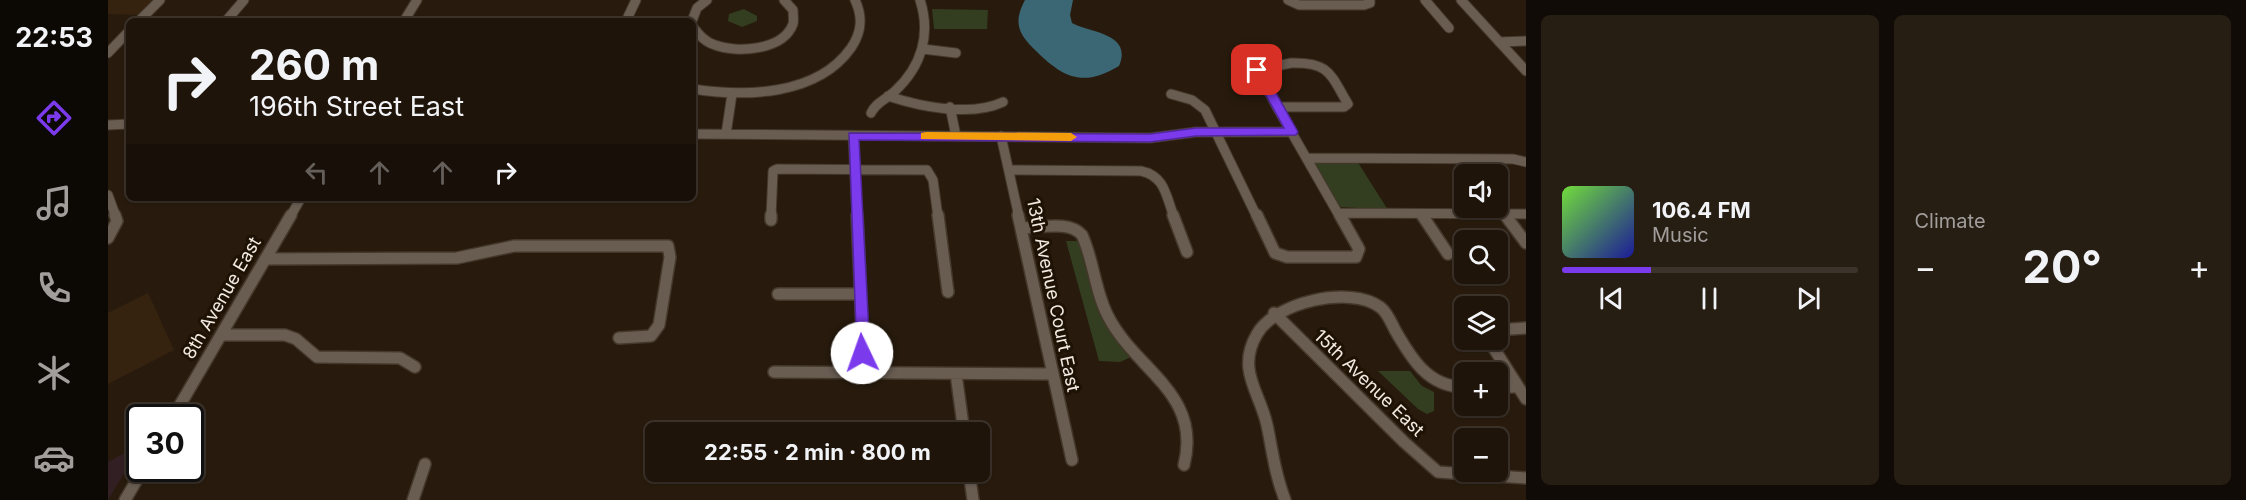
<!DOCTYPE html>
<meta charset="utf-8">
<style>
:root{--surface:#1e140a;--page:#261d13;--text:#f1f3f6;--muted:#a19e9c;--line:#3c332b;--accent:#7c3aed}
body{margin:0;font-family:Inter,sans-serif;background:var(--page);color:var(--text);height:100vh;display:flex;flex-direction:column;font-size:22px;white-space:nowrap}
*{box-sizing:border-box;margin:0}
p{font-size:20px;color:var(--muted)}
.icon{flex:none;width:33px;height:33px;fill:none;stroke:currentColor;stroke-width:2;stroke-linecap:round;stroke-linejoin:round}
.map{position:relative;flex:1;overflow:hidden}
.details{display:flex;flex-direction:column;gap:15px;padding:15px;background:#100b06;width:720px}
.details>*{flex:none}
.banner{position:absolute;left:18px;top:18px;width:570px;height:183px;border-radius:9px;box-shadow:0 2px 4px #0004,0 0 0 2px var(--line);background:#1e140a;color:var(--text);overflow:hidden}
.controls{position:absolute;left:1346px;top:164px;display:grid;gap:12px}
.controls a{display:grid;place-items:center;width:54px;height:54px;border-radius:9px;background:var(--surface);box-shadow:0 2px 4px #0004,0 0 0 2px var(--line);font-size:30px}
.speed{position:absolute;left:18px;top:404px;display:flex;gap:12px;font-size:30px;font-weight:700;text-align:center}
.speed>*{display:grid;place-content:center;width:78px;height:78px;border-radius:50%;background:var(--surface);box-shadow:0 2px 4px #0004,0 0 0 2px var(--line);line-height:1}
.speed .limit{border:3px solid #111;border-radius:9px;background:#fff;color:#111}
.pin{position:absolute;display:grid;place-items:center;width:51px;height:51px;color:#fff;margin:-26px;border-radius:12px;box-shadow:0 3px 9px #0006}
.me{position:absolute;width:66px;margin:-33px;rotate:357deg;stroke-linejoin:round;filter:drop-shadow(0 0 4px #0008)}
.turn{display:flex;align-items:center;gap:21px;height:126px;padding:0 24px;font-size:27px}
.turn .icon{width:78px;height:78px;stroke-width:2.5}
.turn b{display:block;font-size:42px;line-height:51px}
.lanes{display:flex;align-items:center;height:57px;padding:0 24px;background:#0003;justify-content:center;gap:30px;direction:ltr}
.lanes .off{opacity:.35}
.big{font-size:45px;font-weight:700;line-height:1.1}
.details .tile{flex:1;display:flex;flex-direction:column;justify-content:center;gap:9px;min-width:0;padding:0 21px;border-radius:9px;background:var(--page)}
.song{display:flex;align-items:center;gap:18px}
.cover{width:72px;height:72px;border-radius:9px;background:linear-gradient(135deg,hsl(100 70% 55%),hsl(240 70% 35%))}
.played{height:6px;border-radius:3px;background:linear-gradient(90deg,var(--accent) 30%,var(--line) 30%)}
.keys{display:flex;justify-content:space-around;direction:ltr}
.heat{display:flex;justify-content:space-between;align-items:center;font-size:33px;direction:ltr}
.details .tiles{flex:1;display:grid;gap:15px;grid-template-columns:repeat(2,1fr)}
.trip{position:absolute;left:537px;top:422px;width:345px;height:60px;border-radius:9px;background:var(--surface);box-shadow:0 2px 4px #0004,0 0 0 2px var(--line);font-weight:700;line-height:60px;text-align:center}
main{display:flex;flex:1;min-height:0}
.tab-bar{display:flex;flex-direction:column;width:108px;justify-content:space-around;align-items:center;background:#0c0804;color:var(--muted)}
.tab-bar .icon{width:42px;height:42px}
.tab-bar .on{color:var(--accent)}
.tab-bar b{font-size:27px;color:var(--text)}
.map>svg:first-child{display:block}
</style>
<main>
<nav class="tab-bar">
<b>22:53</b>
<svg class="icon on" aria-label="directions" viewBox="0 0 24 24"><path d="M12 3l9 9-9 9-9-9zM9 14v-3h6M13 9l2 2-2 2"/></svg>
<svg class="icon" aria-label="music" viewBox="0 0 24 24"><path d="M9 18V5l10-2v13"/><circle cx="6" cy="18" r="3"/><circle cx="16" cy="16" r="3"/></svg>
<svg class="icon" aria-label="phone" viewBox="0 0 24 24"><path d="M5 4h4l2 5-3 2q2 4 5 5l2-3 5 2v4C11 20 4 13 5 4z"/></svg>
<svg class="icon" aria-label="climate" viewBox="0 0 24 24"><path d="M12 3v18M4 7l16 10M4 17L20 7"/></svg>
<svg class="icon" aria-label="car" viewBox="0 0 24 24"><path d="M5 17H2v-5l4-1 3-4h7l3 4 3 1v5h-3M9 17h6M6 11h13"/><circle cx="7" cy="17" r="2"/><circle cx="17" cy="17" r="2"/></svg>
</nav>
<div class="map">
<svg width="1418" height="500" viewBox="0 0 1418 500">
<rect width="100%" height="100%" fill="#281b0d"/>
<path fill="#311f24" d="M31 445V448L0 500V462Z"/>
<path fill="#352310" d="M0 0H47L32 15 0 14Z
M40 293 66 350 0 384V313Z"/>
<path fill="#333d1f" d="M636 9 649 16V21L634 27 620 21 621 14Z
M824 9 880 10 879 29H826Z
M1249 161 1280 210 1233 207 1227 203 1205 162Z
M958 241H970C984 289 990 318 1023 357L1012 362 991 361Z
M1270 371H1302L1314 386 1326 392V411L1319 414 1310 409Z"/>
<path fill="#3b6673" d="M917 0H965L962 15 964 23C982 33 1025 33 1011 66 973 89 953 76 925 48 909 32 906 21 917 0Z"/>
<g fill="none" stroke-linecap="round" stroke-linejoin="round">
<defs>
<path id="minor-far1" d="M1180 0 1191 5H1256L1262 3V0
M1317 0 1341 28
M1353 0 1418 71
M31 21 52 0
M118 21 136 0
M296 21 309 0
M518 21 528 0
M584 21 589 8 599 0
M585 27C591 35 597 42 607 45 628 53 675 51 685 24 686 21 685 14 685 10L676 0
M1391 42 1418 41
M815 49 848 53
M0 53 21 31
M1183 63C1222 62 1222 74 1240 104L1236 107H1169L1149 70Z
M585 89C637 97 709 96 743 48 754 32 755 17 747 0
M1063 94 1084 100 1097 110 1149 217
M780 96C813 107 863 117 895 102
M842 107 848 136
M1169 107 1232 217
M763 113C768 102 779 99 787 91 814 66 823 34 812 0
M0 125 21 124
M585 134 1042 138 1088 132H1184
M618 134 624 94
M745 136 749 217
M893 136 911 217
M1199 158 1405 159 1418 162
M901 170 1033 171C1057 176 1058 196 1066 217
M0 195 8 217
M1231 213 1418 214
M1313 214 1315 217
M1396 214 1398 217
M182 217 193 198
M663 217 665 171 669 169 819 170 825 180 830 217"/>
<path id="minor" d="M749 215 756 373
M830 215 840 292
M910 215 964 460
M1065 215 1079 252
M1149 215 1167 253 1179 257H1248L1251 249 1232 215
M1314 215 1340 254
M1397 215 1418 243
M663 220V215
M914 228C931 228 962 220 974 235 986 261 987 293 1001 318 1029 371 1094 394 1076 465
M0 238 9 221 7 215
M157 259 349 258 406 246H560L562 257 551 325 543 336 511 338
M670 294H751
M1166 313 1296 442 1330 472 1418 478
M1389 330 1418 328
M113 335H177L188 339 209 357 292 358 307 367
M1380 339 1418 399
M666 372 945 374
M848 374 856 432
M1389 387H1410
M65 417 183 215
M861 471 865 500
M17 500 36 468
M305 500 317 464
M1177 500C1166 471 1165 453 1159 425 1152 392 1128 370 1149 334 1167 302 1242 285 1272 307 1279 312 1283 322 1287 330 1303 358 1320 387 1356 387"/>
</defs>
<use href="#minor-far1" stroke="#44382b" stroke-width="11"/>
<use href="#minor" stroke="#44382b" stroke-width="14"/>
<use href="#minor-far1" stroke="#695d52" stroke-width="9"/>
<use href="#minor" stroke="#695d52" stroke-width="11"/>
</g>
<path fill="#7c3aed" stroke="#51269a" stroke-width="1.5" d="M1149 67 1155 70 1190 132 1188 135 1088 136 1042 142 751 140 762 353 754 360 749 358 741 133 1042 134 1088 128H1176L1144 70Z"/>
<path fill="#f59e0b" d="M818 132 963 133 969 137 963 141 813 139V133Z"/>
<g text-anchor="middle" stroke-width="6" stroke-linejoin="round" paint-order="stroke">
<g font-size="18" fill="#f3eae1" stroke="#1e1205">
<text transform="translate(945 295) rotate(78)" y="6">13th Avenue Court East</text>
<text transform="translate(114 298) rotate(-60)" y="6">8th Avenue East</text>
<text transform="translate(1261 383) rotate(44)" y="6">15th Avenue East</text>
</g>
</g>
</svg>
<div class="controls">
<a><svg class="icon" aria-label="sound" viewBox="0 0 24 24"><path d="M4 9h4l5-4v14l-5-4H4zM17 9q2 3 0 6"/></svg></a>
<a><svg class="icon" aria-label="search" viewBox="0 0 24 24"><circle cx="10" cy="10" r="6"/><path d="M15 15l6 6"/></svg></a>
<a><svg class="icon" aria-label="layers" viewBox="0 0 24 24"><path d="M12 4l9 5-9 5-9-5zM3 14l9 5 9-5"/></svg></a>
<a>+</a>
<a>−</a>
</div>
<div class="speed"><div class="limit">30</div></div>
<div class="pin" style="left:1149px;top:70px;background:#d93025"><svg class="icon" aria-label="arrive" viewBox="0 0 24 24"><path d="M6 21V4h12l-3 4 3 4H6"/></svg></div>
<svg class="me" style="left:754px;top:353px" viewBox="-20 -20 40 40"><circle r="19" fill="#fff"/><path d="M0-13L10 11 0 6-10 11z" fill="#7c3aed"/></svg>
<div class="trip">22:55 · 2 min · 800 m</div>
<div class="banner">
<div class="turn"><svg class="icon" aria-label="right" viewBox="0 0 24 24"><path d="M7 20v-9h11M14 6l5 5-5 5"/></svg><div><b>260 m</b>196th Street East</div></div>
<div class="lanes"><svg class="icon off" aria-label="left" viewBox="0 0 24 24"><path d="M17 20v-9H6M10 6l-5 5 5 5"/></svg><svg class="icon off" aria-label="ahead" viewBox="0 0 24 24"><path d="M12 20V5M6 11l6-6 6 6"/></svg><svg class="icon off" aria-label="ahead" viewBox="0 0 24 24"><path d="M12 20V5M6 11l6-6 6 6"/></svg><svg class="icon" aria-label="right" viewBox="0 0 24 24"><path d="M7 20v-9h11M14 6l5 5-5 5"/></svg></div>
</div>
</div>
<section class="details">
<div class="tiles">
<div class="tile">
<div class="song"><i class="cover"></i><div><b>106.4 FM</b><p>Music</p></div></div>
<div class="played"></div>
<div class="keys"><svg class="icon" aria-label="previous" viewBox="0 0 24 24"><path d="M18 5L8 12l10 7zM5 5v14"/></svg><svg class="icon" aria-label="pause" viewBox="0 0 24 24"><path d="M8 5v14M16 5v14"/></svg><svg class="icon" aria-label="next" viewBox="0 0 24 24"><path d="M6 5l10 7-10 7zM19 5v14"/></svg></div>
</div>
<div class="tile"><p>Climate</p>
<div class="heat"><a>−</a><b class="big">20°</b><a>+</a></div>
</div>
</div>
</section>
</main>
